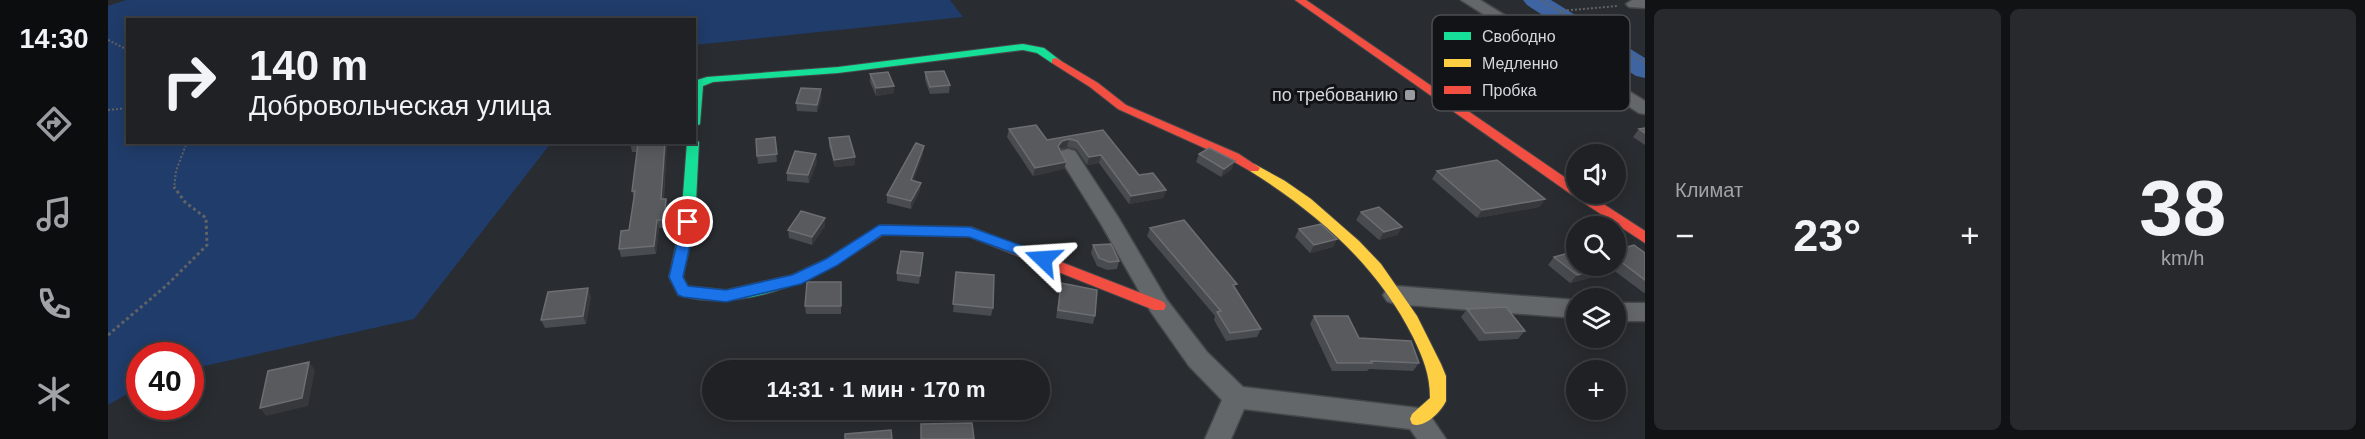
<!DOCTYPE html>
<html lang="ru">
<meta charset="utf-8">
<style>
:root{--surface:#1f2124;--page:#27292c;--text:#f1f3f6;--muted:#a1a3a6;--line:#3c3e41;--accent:#989ca0}
body{margin:0;font-family:Arial,sans-serif;background:var(--page);color:var(--text);height:100vh;display:flex;flex-direction:column;font-size:22px;white-space:nowrap}
*{box-sizing:border-box;margin:0}
p{font-size:20px;color:var(--muted)}
.icon{flex:none;width:33px;height:33px;fill:none;stroke:currentColor;stroke-width:2;stroke-linecap:round;stroke-linejoin:round}
.map{position:relative;flex:1;overflow:hidden}
.sheet{display:flex;flex-direction:column;gap:9px;padding:9px;background:#111214;width:720px}
.sheet>*{flex:none}
.top-card{position:absolute;left:18px;top:18px;width:570px;height:126px;border-radius:0px;box-shadow:0 3px 15px #0003,0 0 0 2px var(--line);background:#1f2124;color:var(--text);overflow:hidden}
.tools{position:absolute;left:1458px;top:144px;display:grid;gap:12px}
.tools a{display:grid;place-items:center;width:60px;height:60px;border-radius:50%;background:var(--surface);box-shadow:0 3px 15px #0003,0 0 0 2px var(--line);font-size:30px}
.speed{position:absolute;left:18px;top:342px;display:flex;gap:12px;font-size:30px;font-weight:700;text-align:center}
.speed>*{display:grid;place-content:center;width:78px;height:78px;border-radius:50%;background:var(--surface);box-shadow:0 3px 15px #0003,0 0 0 2px var(--line);line-height:1}
.speed .limit{border:9px solid #d22;background:#fff;color:#111}
.pin{position:absolute;display:grid;place-items:center;width:51px;height:51px;color:#fff;margin:-26px;border:3px solid #fff;border-radius:50%;box-shadow:0 2px 6px #0007}
.me{position:absolute;width:66px;margin:-33px;rotate:290deg;stroke-linejoin:round;filter:drop-shadow(0 0 4px #0008)}
.turn{display:flex;align-items:center;gap:21px;height:126px;padding:0 24px;font-size:27px}
.turn .icon{width:78px;height:78px;stroke-width:2.5}
.turn b{display:block;font-size:42px;line-height:51px}
.big{font-size:45px;font-weight:800;line-height:1.1}
.sheet .tile{flex:1;display:flex;flex-direction:column;justify-content:center;gap:9px;min-width:0;padding:0 21px;border-radius:9px;background:var(--page)}
.sheet .dial{align-items:center;gap:0}
.dial b{font-size:78px;line-height:1}
.heat{display:flex;justify-content:space-between;align-items:center;font-size:33px;direction:ltr}
.sheet .tiles{flex:1;display:grid;gap:9px;grid-template-columns:repeat(2,1fr)}
.trip{position:absolute;left:594px;top:360px;width:348px;height:60px;border-radius:30px;background:var(--surface);box-shadow:0 3px 15px #0003,0 0 0 2px var(--line);font-weight:800;line-height:60px;text-align:center}
main{display:flex;flex:1;min-height:0}
.tabs{display:flex;flex-direction:column;width:108px;justify-content:space-around;align-items:center;background:#0c0d0e;color:var(--muted)}
.tabs .icon{width:42px;height:42px}
.tabs .on{color:var(--accent)}
.tabs b{font-size:27px;color:var(--text)}
.map>svg:first-child{display:block}
</style>
<main>
<nav class="tabs">
<b>14:30</b>
<svg class="icon on" aria-label="directions" viewBox="0 0 24 24"><path d="M12 3l9 9-9 9-9-9zM9 14v-3h6M13 9l2 2-2 2"/></svg>
<svg class="icon" aria-label="music" viewBox="0 0 24 24"><path d="M9 18V5l10-2v13"/><circle cx="6" cy="18" r="3"/><circle cx="16" cy="16" r="3"/></svg>
<svg class="icon" aria-label="phone" viewBox="0 0 24 24"><path d="M5 4h4l2 5-3 2q2 4 5 5l2-3 5 2v4C11 20 4 13 5 4z"/></svg>
<svg class="icon" aria-label="climate" viewBox="0 0 24 24"><path d="M12 3v18M4 7l16 10M4 17L20 7"/></svg>
</nav>
<div class="map">
<svg width="1537" height="439" viewBox="0 0 1537 439">
<rect width="100%" height="100%" fill="#292c30"/>
<path fill="#203c6a" d="M18 0H842L855 17 587 45 586 20H20V142L443 143 306 319 83 369 82 356H32L31 387 0 405V6Z"/>
<g fill="none" stroke-linecap="round" stroke-linejoin="round">
<path fill="#3e64a2" fill-rule="evenodd" d="M1415 0H1443L1537 58V78L1528 76 1419 5Z"/>
<defs>
<path id="street" d="M1353 0H1372L1537 101V114L1531 113Z
M1524 0H1537V8L1521 7 1518 4Z
M960 149 967 151 1010 217 1059 300 1099 352 1135 387 1310 408 1319 411 1338 439H1309L1302 429 1136 409 1123 439H1097L1114 400 1081 366 1043 312 993 224 950 155 953 151Z
M1287 286 1468 300V318L1287 304 1279 301 1275 295 1279 289Z
M1508 303H1537V321H1508Z"/>
<path id="fast" d="M915 44 936 48 953 61 952 63H944L929 53 915 50 730 73 605 82 595 86 592 124 586 127V81L599 77 730 67Z
M586 139 591 142 587 222 575 277 580 286 618 290 684 275 718 259 743 243H753L755 246 753 249C704 283 630 313 570 295L561 277 573 222 579 142H586Z"/>
<path id="slow" d="M1146 164 1177 181 1203 199 1251 241 1273 264 1309 316 1333 364 1338 376V401C1333 412 1316 429 1304 424L1302 419 1304 414 1322 398C1322 374 1315 358 1305 337 1269 265 1209 213 1142 171L1140 168Z"/>
<path id="jam" d="M1187 0H1198L1468 185V194H1480L1537 231V243L1467 197Z
M948 58 990 83 1018 105 1131 154 1152 168 1150 171H1142L1123 160 1010 109 982 87 944 63V59Z
M772 225 863 227 1056 302 1058 306 1056 310H1046L862 237 775 235 753 249H743L741 246 743 243Z"/>
</defs>
<use href="#street" stroke="#45484b" stroke-width="3"/>
<use href="#fast" stroke="#45484b" stroke-width="2"/>
<use href="#slow" stroke="#45484b" stroke-width="2"/>
<use href="#jam" stroke="#45484b" stroke-width="2"/>
<path stroke="#606366" stroke-width="2" stroke-dasharray="2 2" stroke-linecap="butt" d="M1433 0 1537 63
M1451 11 1510 6
M0 40 20 50
M0 110 20 108
M66 189 68 171 79 142"/>
<path stroke="#606366" stroke-width="3" stroke-dasharray="3 3" stroke-linecap="butt" d="M0 335 59 285 99 245 98 218 77 202 66 187"/>
<use href="#street" fill="#64676a" fill-rule="evenodd"/>
<use href="#fast" fill="#16e098" fill-rule="evenodd"/>
<use href="#slow" fill="#ffcf43" fill-rule="evenodd"/>
<use href="#jam" fill="#f24e42" fill-rule="evenodd"/>
</g>
<path fill="#484b4f" d="M817 72 842 85 841 93 822 94 817 80Z
M762 74 786 86V93L768 96 762 82Z
M714 97 709 112 689 111 688 103Z
M1537 128V145L1525 137 1531 129Z
M901 129 939 140 995 130 1031 175 1058 190 1055 198 1021 204 991 163 979 165 968 149 959 147 952 150 958 162 956 169 925 176 899 137Z
M667 137 669 162 650 164 649 156Z
M721 138 747 157V165L727 167 721 146Z
M522 142H559L556 199H558L560 207 558 228H551L548 254 513 257 511 249 521 230 526 198 524 191 529 152H524Z
M815 154 805 181 812 190 803 209 779 203V195Z
M1091 154 1124 169 1113 177 1088 162Z
M709 162 701 183 679 181V173Z
M1329 171 1437 199 1431 207 1369 218 1324 179Z
M1253 212 1294 227 1289 235 1271 240 1248 220Z
M717 218V226L704 245 681 238 680 230Z
M1042 228 1127 289 1153 329 1149 337 1118 341 1106 320 1107 316 1039 236Z
M1191 229 1229 239 1225 247 1202 253 1187 237Z
M985 245 1011 261 1009 269 999 270 989 266 983 253Z
M1508 250 1537 253V292L1536 293 1500 266H1508Z
M815 253 811 284 789 281V273Z
M1446 257 1497 268 1490 276 1462 283 1440 265Z
M848 272 885 308 883 316 845 312Z
M733 282V314H698L697 306Z
M953 283 987 316 985 324 948 318Z
M483 296 478 324 437 328 433 320Z
M1359 309 1417 331 1410 339 1371 341 1353 317Z
M1206 316 1251 338 1311 363 1305 371 1261 369 1259 371H1224L1202 324Z"/>
<path fill="#36383c" d="M786 86V93L768 96V88Z
M713 89 714 97 709 112V105Z
M961 139 959 147 952 149 948 154 950 146 954 141Z
M557 142H559L555 207 553 199Z
M816 146 815 154 803 188V180Z
M708 154 709 162 701 183 700 175Z
M993 155 991 163 979 165 981 157Z
M747 157V165L727 167 726 160Z
M1127 161 1124 169 1113 177 1116 169Z
M958 162 956 169 925 176 927 168Z
M813 183 812 190 803 209V201Z
M1058 190 1055 198 1021 204 1023 196Z
M558 199 560 207 558 228 556 220Z
M1437 199 1431 207 1369 218 1374 210Z
M717 218V226L704 245V237Z
M549 220 551 228 548 254 546 246Z
M1294 227 1289 235 1271 240 1276 232Z
M1229 239 1225 247 1202 253 1206 245Z
M1497 268 1490 276 1462 283 1469 275Z
M480 288 483 296 478 324 475 316Z
M201 362 207 370 200 406 158 416 152 408Z
M84 371 92 379 82 404V376Z
M59 406H82L80 411 45 419 37 411Z"/>
<path fill="#585a5e" stroke="#6b6e72" stroke-width="1.5" d="M836 71 842 85 822 87 817 72Z
M780 72 786 86 768 88 762 74Z
M693 88 713 89 709 105 688 103Z
M928 125 939 140 995 130 1031 175 1045 173 1058 190 1023 196 993 155 981 157 969 141 961 139 954 141 950 146 958 162 927 168 901 129Z
M1537 128V133L1531 129Z
M741 136 747 157 726 160 721 138Z
M667 137 669 154 649 156 648 139Z
M522 142H557L553 199H558L556 220H549L546 246 511 249 513 231 521 230 527 191H524L530 144H522Z
M808 143 816 146 803 180 813 183 803 201 779 195Z
M1101 148 1127 161 1116 169 1091 154Z
M687 151 708 154 700 175 679 173Z
M1389 160 1437 199 1374 210 1329 171Z
M1271 207 1294 227 1276 232 1253 212Z
M693 211 717 218 704 237 680 230Z
M1076 220 1129 284 1125 285 1153 329 1122 333 1109 312 1113 311 1042 228Z
M1213 224 1229 239 1206 245 1191 229Z
M1003 244 1011 261 1001 262 991 258 985 245Z
M1526 245 1537 253V280L1508 258V250Z
M793 251 815 253 812 276 789 273Z
M1468 251V266H1494L1497 268 1469 275 1446 257Z
M848 272 886 275 885 308 845 304Z
M699 282H733V306H697Z
M953 283 989 290 987 316 950 310Z
M480 288 475 316 433 320 440 292Z
M1398 307 1417 331 1377 333 1359 309Z
M1206 316H1240L1251 338 1303 341 1311 363 1263 361 1264 363H1229Z
M201 362 194 398 152 408 160 371Z
M39 406H59L37 411Z
M864 423 866 439H813V424Z
M783 430 784 439H737V434Z"/>
<path fill="#1a73e8" stroke="#114b97" stroke-width="1.5" d="M580 217 587 222 575 277 580 286 618 290 684 275 718 259 771 225 862 227 940 255 942 259 935 264 861 237 774 235 728 266 693 284 618 302 575 297 570 295 561 277 574 222Z"/>
<rect fill="#989ca0" stroke="#111317" stroke-width="2" x="1296" y="89" width="12" height="12" rx="3"/>
<g text-anchor="middle" stroke-width="6" stroke-linejoin="round" paint-order="stroke">
<g font-size="18" fill="#d4d8dd" stroke="#111317" text-anchor="end">
<text x="1290" y="101">по требованию</text>
</g>
</g>
<rect x="1324" y="15" width="198" height="96" rx="9" fill="#111317" stroke="#4c4e52" stroke-width="1.5"/>
<rect x="1336" y="32" width="27" height="8" fill="#16e098"/>
<rect x="1336" y="59" width="27" height="8" fill="#ffcf43"/>
<rect x="1336" y="86" width="27" height="8" fill="#f24e42"/>
<g font-size="16" fill="#d4d8dd">
<text x="1374" y="42">Свободно</text>
<text x="1374" y="69">Медленно</text>
<text x="1374" y="96">Пробка</text>
</g>
</svg>
<div class="tools">
<a><svg class="icon" aria-label="sound" viewBox="0 0 24 24"><path d="M4 9h4l5-4v14l-5-4H4zM17 9q2 3 0 6"/></svg></a>
<a><svg class="icon" aria-label="search" viewBox="0 0 24 24"><circle cx="10" cy="10" r="6"/><path d="M15 15l6 6"/></svg></a>
<a><svg class="icon" aria-label="layers" viewBox="0 0 24 24"><path d="M12 4l9 5-9 5-9-5zM3 14l9 5 9-5"/></svg></a>
<a>+</a>
</div>
<div class="speed"><div class="limit">40</div></div>
<div class="pin" style="left:580px;top:222px;background:#d93025"><svg class="icon" aria-label="arrive" viewBox="0 0 24 24"><path d="M6 21V4h12l-3 4 3 4H6"/></svg></div>
<svg class="me" style="left:935px;top:259px" viewBox="-20 -20 40 40"><path d="M0-17L14 15 0 8-14 15z" fill="#1a73e8" stroke="#fff" stroke-width="4"/></svg>
<div class="trip">14:31 · 1 мин · 170 m</div>
<div class="top-card">
<div class="turn"><svg class="icon" aria-label="right" viewBox="0 0 24 24"><path d="M7 20v-9h11M14 6l5 5-5 5"/></svg><div><b>140 m</b>Добровольческая улица</div></div>
</div>
</div>
<section class="sheet">
<div class="tiles">
<div class="tile"><p>Климат</p>
<div class="heat"><a>−</a><b class="big">23°</b><a>+</a></div>
</div>
<div class="tile dial"><b>38</b><p>km/h</p></div>
</div>
</section>
</main>
